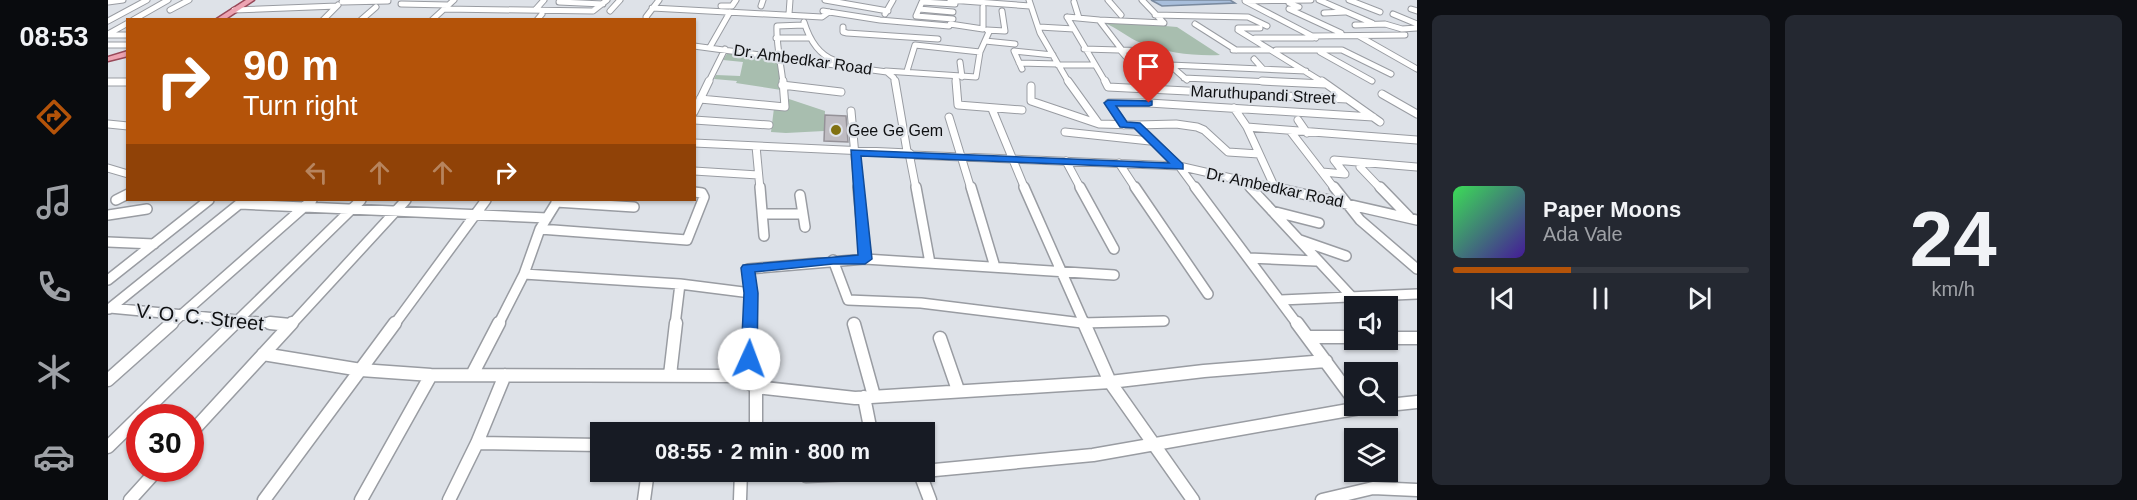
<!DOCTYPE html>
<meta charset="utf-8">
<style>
:root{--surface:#171b24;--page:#242831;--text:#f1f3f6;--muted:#9ea1a6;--line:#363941;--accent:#b45309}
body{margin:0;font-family:Helvetica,sans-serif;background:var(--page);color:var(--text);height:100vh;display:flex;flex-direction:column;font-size:22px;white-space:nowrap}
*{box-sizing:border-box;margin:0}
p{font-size:20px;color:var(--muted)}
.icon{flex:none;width:33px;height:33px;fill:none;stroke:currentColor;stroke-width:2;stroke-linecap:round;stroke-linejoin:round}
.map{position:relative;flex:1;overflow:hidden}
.panel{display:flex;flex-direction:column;gap:15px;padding:15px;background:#0d0f14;width:720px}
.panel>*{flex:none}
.guide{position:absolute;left:18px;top:18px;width:570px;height:183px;border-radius:0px;box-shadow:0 2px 4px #0004;background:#b45309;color:#fff;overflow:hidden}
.fabs{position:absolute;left:1236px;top:296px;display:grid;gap:12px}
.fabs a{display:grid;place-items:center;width:54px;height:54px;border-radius:0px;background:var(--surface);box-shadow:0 2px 4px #0004;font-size:30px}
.speed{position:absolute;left:18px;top:404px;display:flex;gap:12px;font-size:30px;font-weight:700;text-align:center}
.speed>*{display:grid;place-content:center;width:78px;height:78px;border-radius:50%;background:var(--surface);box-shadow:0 2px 4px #0004;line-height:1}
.speed .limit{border:9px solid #d22;background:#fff;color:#111}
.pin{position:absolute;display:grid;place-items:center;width:51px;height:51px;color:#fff;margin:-62px -26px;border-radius:50% 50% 50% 0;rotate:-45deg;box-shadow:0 0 6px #0007}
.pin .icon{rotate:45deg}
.me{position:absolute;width:66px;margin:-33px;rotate:2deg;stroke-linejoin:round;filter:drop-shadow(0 0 4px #0008)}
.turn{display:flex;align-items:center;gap:21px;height:126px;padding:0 18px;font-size:27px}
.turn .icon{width:78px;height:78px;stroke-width:2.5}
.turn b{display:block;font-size:42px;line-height:51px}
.lanes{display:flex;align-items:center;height:57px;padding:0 18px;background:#0003;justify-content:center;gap:30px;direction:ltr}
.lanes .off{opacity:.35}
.panel .card{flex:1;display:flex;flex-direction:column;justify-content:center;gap:9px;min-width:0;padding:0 21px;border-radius:9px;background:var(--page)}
.panel .dial{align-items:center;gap:0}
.dial b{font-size:78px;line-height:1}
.song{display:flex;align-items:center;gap:18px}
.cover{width:72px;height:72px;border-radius:9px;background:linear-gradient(135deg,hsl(130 70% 55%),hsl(260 70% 35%))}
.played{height:6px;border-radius:3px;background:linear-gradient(90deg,var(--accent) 40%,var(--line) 40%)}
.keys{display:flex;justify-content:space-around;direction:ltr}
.panel .tiles{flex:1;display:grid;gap:15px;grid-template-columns:repeat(2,1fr)}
.trip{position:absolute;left:482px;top:422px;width:345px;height:60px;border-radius:0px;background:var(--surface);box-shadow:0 2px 4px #0004;font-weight:600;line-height:60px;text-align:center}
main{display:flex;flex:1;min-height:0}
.menu{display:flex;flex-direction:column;width:108px;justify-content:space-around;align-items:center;background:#090b0e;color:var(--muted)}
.menu .icon{width:42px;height:42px}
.menu .active{color:var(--accent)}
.menu b{font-size:27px;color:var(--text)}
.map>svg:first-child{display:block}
</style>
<main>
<nav class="menu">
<b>08:53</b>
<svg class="icon active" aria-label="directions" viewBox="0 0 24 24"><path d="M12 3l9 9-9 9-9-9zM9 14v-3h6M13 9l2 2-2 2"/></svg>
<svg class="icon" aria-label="music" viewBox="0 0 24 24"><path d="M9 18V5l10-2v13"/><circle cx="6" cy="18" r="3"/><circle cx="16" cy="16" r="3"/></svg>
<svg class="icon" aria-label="phone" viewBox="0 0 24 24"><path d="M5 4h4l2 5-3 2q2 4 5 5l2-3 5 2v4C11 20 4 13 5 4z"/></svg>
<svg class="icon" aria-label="climate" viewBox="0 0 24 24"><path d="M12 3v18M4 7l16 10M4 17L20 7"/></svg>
<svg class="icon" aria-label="car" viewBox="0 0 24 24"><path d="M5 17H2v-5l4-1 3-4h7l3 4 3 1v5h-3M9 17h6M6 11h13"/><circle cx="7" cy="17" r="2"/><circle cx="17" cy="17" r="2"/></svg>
</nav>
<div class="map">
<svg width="1309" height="500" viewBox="0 0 1309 500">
<rect width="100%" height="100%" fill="#dee2e8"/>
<path fill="#a8beaf" d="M999 21 1069 27 1112 55C1085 56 1059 53 1033 43 1020 38 1010 28 996 23Z
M620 52 670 58 673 90 628 83 629 81 606 79 608 75 632 76 635 62 615 60Z
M681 99 717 111 716 131 678 133 663 132 666 108 679 109Z"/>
<path fill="#a8bedb" stroke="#7a8a9f" stroke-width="1.5" d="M1043 0H1122L1127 3 1054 6Z"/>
<path fill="#bfbcc2" stroke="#959298" stroke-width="1.5" d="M717 115 738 116 740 142 716 141Z"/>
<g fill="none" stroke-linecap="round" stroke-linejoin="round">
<defs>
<path id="minor-far3" d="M717 0 780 11
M842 0 922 6
M921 0 932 33 961 83
M1000 0 1013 15
M1203 0 1137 1 1208 38
M1211 0 1264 23
M1241 0 1272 12
M0 2 15 0
M234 2 280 1
M451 2 495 4
M966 2 971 18
M1181 3 1191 7 1181 9 1233 33
M293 4 340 5
M613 6H624L628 0
M653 6 655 0
M544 8 714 17 721 12
M336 9 485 11 499 0
M428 9 436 0
M811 9 845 12
M1303 9 1309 11
M62 10 81 0
M126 10 229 6
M502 11 512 0
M715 11 772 20 841 26
M1216 13 1237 12
M681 14 682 0
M777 14 785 0
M1285 14 1309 24
M1047 15 1140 17 1159 26
M959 17 998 83
M959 17 991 20 1014 50
M845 19 808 16 814 2 847 4
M25 20 60 0
M215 20 230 5
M253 20 268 7
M324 20 346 0
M429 20 434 14
M539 20 538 17 551 0
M991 20 1056 23 1034 0
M0 21 39 0
M696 22C701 38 709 54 726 60
M842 24 875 29V7
M1087 24 1128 50
M1247 25 1277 24 1294 29 1309 28
M735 27V32L739 33 830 39
M931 27 966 29
M1130 28H1152
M1130 30 1216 83
M0 34 20 23
M0 35H20
M1203 36 1297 35
M1251 36 1309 69
M668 38H702
M1147 38H1205
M877 41 907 44
M0 45H20
M586 46 779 72 786 78 787 83
M602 47 622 12
M976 49 1046 51 1079 80
M1012 50 1041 83
M1125 50H1162
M1168 50H1234L1283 74
M1212 52 1264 81
M1146 59 1155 69
M852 62 854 77
M911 63 950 64
M950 65H985
M1062 65 1198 71
M914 69 906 51 945 55
M778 71 868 77 872 52 881 32 879 30 897 31 894 11
M799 71 807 45 872 52
M847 76 848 83
M1076 78 1189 83
M0 82H20
M600 83 617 49
M675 83C673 63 668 45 669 26L696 25"/>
<path id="minor-far2" d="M787 81 799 151 804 155 1071 166 1171 189
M848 81 850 105 914 110
M960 81 991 124 1029 125 1071 166 1088 189
M997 81 1000 87 1239 99
M1039 81 1046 89
M1154 81 1217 84
M1214 81 1272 122
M0 82H20
M674 85 733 92
M923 86V101L991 124
M1274 94 1309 114
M592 99 677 107 675 81
M1126 108 1139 127 1167 188
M884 109 917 189
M743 111 750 189
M586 112 601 81
M841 117 863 189
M586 120 661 125
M1190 120 1199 133
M0 124 20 126
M1016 125 1001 103H1041L1265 117
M1029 125 1068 124 1089 127 1096 130 1120 152 1151 154
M1139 127 1309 140
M957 132 1042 141
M1183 132 1227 189
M586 143 801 153 808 189
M648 146 652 189
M958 161 973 189
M1011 163 1028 189
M1252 167 1273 189
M0 168 20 174
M586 171 650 175
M1214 172 1237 174 1226 160 1309 167
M1137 182 1143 189"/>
<path id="minor-far1" d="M652 187 656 236
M750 187 757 259
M808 187 822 263
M863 187 887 267
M916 187 977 325
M972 187 1006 249
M1027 187 1100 294
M1087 187 1190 325
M1142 187 1244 297
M1164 187 1309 220
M1226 187 1252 220 1309 269
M1272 187 1301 217
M692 195 697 227
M8 200 20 194
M448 202 526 207
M132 204 439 218
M1164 211 1211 223
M655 214H694
M0 215 39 209
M432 229 579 240 596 197 594 193 586 192
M1192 240 1238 256
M0 242 46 244
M1141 258 1208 261
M725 260 740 300 813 303 974 323 1056 321
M416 274 572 284 643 293 642 325
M0 280 101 200
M643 293 640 269 757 259 1006 275
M1173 300 1309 294
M2 308 182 325
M1 309 135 201
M62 325 204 200
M125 325 253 200
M183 325 298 200
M286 325 378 200
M390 325 416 274 432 229 450 200
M567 325 572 284"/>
<path id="minor" d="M162 323 182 325
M976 323 1002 382 1085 500
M1189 323 1246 400
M746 324 766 396
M1201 337H1246
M832 338 850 390
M1280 338H1309
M155 354 253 370 323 375 628 376 648 387 747 398 1002 382 1096 371 1218 361
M365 373 391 323
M562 375 568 323
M0 380 64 323
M640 382 642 323
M648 387V432
M756 397 763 432
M82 434 184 323
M369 443 492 445
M0 447 127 323
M811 471 822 500
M816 471 985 455 1252 408 1309 402
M698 476 814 471
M22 500 51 468
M156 500 287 323
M253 500 323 375
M341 500 369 443 397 375
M536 500 540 471
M632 500 633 471
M1214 500 1265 488 1309 490"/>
<path id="major" d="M138 0H146L116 20H107Z
M20 51V56L0 61V57Z"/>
</defs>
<use href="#minor-far3" stroke="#999ca2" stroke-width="7"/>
<use href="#minor-far2" stroke="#999ca2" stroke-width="9"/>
<use href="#minor-far1" stroke="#999ca2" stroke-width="12"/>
<use href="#minor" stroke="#999ca2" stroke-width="15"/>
<use href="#major" stroke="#984959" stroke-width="3"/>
<use href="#minor-far3" stroke="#fff" stroke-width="5"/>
<use href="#minor-far2" stroke="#fff" stroke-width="7"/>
<use href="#minor-far1" stroke="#fff" stroke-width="9"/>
<use href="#minor" stroke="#fff" stroke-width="12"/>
<use href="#major" fill="#eda4b2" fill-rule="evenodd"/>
</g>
<path fill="#1a73e8" stroke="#114b97" stroke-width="1.5" d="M1000 100 1044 101V105L1041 106H1008L1019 122 1032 123 1075 164V169L753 156 764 259 757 264H725L647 272 650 293 649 359 647 364H635L633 359 636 293 633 268 635 265 750 255 743 150 1061 163 1026 128 1012 127 996 103Z"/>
<circle fill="#817111" stroke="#dee2e8" stroke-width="2" cx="728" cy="130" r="6"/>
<g text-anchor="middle" stroke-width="4.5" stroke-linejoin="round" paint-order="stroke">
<g font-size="16" fill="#0f1012" stroke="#dee2e8">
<text transform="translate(695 59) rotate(8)" y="6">Dr. Ambedkar Road</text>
<text transform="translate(1155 94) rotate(3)" y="6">Maruthupandi Street</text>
<text transform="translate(1167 187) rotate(12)" y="6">Dr. Ambedkar Road</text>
</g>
<g font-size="16" fill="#0f1012" stroke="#dee2e8" text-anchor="start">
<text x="740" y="136">Gee Ge Gem</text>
</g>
<g font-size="20" fill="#0f1012" stroke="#dee2e8">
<text transform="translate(92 317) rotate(6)" y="7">V. O. C. Street</text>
</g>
</g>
</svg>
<div class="fabs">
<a><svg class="icon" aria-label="sound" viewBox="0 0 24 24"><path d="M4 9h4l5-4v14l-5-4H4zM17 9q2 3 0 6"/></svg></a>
<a><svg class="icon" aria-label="search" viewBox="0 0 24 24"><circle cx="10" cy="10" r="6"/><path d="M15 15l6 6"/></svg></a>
<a><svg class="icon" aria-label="layers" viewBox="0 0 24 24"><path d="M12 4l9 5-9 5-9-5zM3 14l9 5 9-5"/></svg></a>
</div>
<div class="speed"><div class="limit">30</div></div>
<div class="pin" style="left:1041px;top:103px;background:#d93025"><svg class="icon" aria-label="arrive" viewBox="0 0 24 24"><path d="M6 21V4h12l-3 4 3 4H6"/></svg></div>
<svg class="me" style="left:641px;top:359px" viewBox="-20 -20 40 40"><circle r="19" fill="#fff"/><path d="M0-13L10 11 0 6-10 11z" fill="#1a73e8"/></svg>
<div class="trip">08:55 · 2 min · 800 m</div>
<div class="guide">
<div class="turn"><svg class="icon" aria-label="right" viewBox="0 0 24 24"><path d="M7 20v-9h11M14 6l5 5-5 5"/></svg><div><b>90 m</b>Turn right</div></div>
<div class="lanes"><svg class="icon off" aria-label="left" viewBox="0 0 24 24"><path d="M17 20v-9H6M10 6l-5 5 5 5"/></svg><svg class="icon off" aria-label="ahead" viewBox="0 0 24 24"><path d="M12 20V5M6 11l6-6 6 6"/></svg><svg class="icon off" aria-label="ahead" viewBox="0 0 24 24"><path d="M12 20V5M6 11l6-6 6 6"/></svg><svg class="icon" aria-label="right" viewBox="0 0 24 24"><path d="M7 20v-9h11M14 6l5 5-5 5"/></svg></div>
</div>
</div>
<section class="panel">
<div class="tiles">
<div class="card">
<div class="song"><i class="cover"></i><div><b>Paper Moons</b><p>Ada Vale</p></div></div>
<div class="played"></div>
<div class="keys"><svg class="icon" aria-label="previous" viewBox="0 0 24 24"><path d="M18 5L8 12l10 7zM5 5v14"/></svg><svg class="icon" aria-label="pause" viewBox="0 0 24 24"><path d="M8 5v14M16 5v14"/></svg><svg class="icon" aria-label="next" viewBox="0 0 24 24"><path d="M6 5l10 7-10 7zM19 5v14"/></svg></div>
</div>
<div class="card dial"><b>24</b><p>km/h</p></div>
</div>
</section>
</main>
